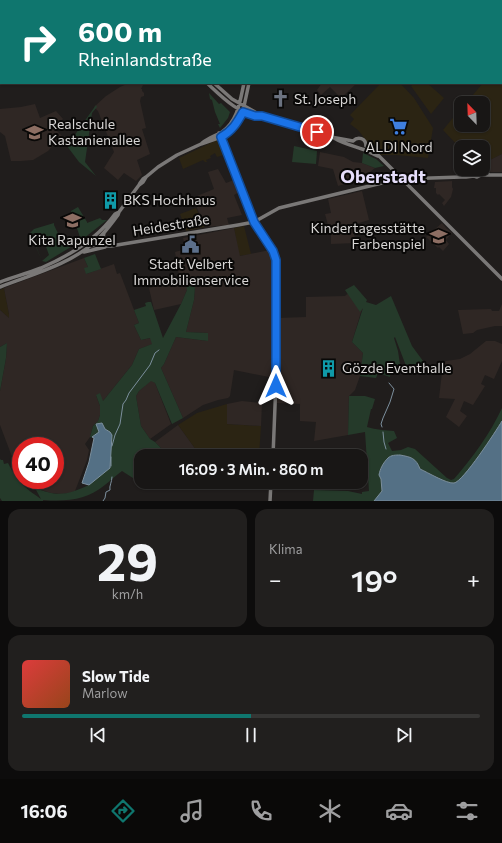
<!DOCTYPE html>
<html lang="de">
<meta charset="utf-8">
<style>
:root{--surface:#181615;--page:#211f1e;--text:#f1f3f6;--muted:#9f9fa0;--line:#363534;--accent:#0f766e}
body{margin:0;font-family:Commissioner,sans-serif;background:var(--page);color:var(--text);height:100vh;display:flex;flex-direction:column;font-size:15px;white-space:nowrap}
*{box-sizing:border-box;margin:0}
p{font-size:13px;color:var(--muted)}
.icon{flex:none;width:22px;height:22px;fill:none;stroke:currentColor;stroke-width:2;stroke-linecap:round;stroke-linejoin:round}
.map{position:relative;height:501px;overflow:hidden}
.drawer{display:flex;flex-direction:column;gap:8px;padding:8px;background:#0d0c0c;flex:1}
.drawer>*{flex:none}
.banner{position:absolute;left:0px;top:0px;width:502px;height:84px;box-shadow:0 1px 3px #0004,0 0 0 1px var(--line);background:#0f766e;color:#fff;overflow:hidden}
.needle{width:26px;rotate:337deg}
.fabs{position:absolute;left:454px;top:96px;display:grid;gap:8px}
.fabs a{display:grid;place-items:center;width:36px;height:36px;border-radius:8px;background:var(--surface);box-shadow:0 1px 3px #0004,0 0 0 1px var(--line);font-size:20px}
.speed{position:absolute;left:12px;top:437px;display:flex;gap:8px;font-size:20px;font-weight:700;text-align:center}
.speed>*{display:grid;place-content:center;width:52px;height:52px;border-radius:50%;background:var(--surface);box-shadow:0 1px 3px #0004,0 0 0 1px var(--line);line-height:1}
.speed .limit{border:6px solid #d22;background:#fff;color:#111}
.pin{position:absolute;display:grid;place-items:center;width:34px;height:34px;color:#fff;margin:-17px;border:2px solid #fff;border-radius:50%;box-shadow:0 1px 4px #0007}
.me{position:absolute;width:44px;margin:-22px;rotate:0deg;stroke-linejoin:round;filter:drop-shadow(0 0 3px #0008)}
.turn{display:flex;align-items:center;gap:14px;height:84px;padding:0 12px;font-size:18px}
.turn .icon{width:52px;height:52px;stroke-width:2.5}
.turn b{display:block;font-size:28px;line-height:34px}
.big{font-size:30px;font-weight:600;line-height:1.1}
.drawer .card{flex:1;display:flex;flex-direction:column;justify-content:center;gap:6px;min-width:0;padding:0 14px;border-radius:12px;background:var(--page)}
.drawer .dial{align-items:center;gap:0}
.dial b{font-size:52px;line-height:1}
.song{display:flex;align-items:center;gap:12px}
.cover{width:48px;height:48px;border-radius:6px;background:linear-gradient(135deg,hsl(0 70% 55%),hsl(20 70% 35%))}
.played{height:4px;border-radius:2px;background:linear-gradient(90deg,var(--accent) 50%,var(--line) 50%)}
.keys{display:flex;justify-content:space-around;direction:ltr}
.heat{display:flex;justify-content:space-between;align-items:center;font-size:22px;direction:ltr}
.drawer .tiles{flex:1;display:grid;gap:8px;grid-template-columns:1fr 1fr}
.card:last-child{grid-column:span 2}
.trip{position:absolute;left:134px;top:449px;width:234px;height:40px;border-radius:12px;background:var(--surface);box-shadow:0 1px 3px #0004,0 0 0 1px var(--line);font-weight:600;line-height:40px;text-align:center}
.menu{display:flex;height:64px;justify-content:space-around;align-items:center;background:#0a0908;color:var(--muted)}
.menu .icon{width:28px;height:28px}
.menu .on{color:var(--accent)}
.menu b{font-size:18px;color:var(--text)}
.map>svg:first-child{display:block}
</style>
<div class="map">
<svg width="502" height="501" viewBox="0 0 502 501">
<rect width="100%" height="100%" fill="#201d1c"/>
<path fill="#2b2413" d="M501 74 502 75V154L488 161 485 169 483 167V147H461V149L443 130 461 108V125H483V103H466L483 83H501Z
M381 83H400L414 98 433 128 428 158 396 155H381L369 144 358 130 350 124 354 119 350 115Z
M414 83H427L444 98 431 114 411 86Z
M217 140 224 155 217 157 215 153 210 156 211 158 206 160 207 162H205L203 160 183 169 179 158Z
M196 208 205 227 186 231 180 214Z
M244 226 251 254 239 256 234 228Z
M4 288 9 314V318L0 310V290Z
M227 404V424L261 426 259 456H199L196 450 178 425 197 413Z"/>
<path fill="#2f2724" d="M129 83H144L141 89H142V91L144 93V96L141 97 140 101 146 128 142 129 150 154 137 160 142 175 136 181 124 173 118 180 104 168 114 152 98 111 94 107 106 96 120 87Z
M322 83H357L341 98 330 87 321 95 317 90Z
M35 104 40 118 56 111 63 119 54 128 62 136 48 151 33 160 21 161H11L5 136 0 132V109L21 107Z
M320 152 344 157 353 162 362 163 375 168 360 180 338 186 333 169 318 166Z
M502 154V172H491L486 171 485 167 488 161Z
M218 169 226 183 234 180 239 192 234 195 242 215 227 218 229 225 205 227 197 208V196L214 189 208 172Z
M452 181V187L453 189 451 197 444 206 442 203 445 200 439 194 438 195 436 193V188H434L435 182Z
M362 191 369 220 352 225 356 243 331 244V236L325 214 331 213 328 199Z
M442 223 446 228 452 233 446 240 449 244 443 251 439 247 438 248 426 237Z
M234 228 240 256 265 251H270L273 262 274 378 234 370 230 396 228 398 218 400 203 405 183 418 161 368 164 364 176 337 208 341V333L186 332 194 300 195 287 187 290 181 304 154 310 149 288 180 281 175 252 186 249 183 238Z
M84 258 88 267 86 274 114 264 117 274 120 273 139 323 134 325 141 340 151 338 153 344 139 349 132 365 103 401 96 395 100 406V415L98 421 93 426 90 437 85 444 89 450 87 460 75 491 70 493 61 494 51 493 35 488 25 480H55V446H21V461L20 459 14 462 0 425V391L6 358 7 343 0 347V310L9 318V314L4 288Z
M354 288 366 302 361 312 352 342 363 353 360 376 355 390 349 396 348 435 314 441 316 422 300 421V404L277 403 278 318 306 317V297L345 296Z
M502 304V326H495L477 330 473 333 463 334 458 310 491 309 492 311H499Z
M486 341H495L502 344V361L494 379 485 375 481 384 485 386 473 405 464 401 460 411 467 416 459 427 446 417 455 399 439 398 443 364 446 361 460 359 470 354Z
M151 380 155 383 171 424 150 439 141 426 136 396 139 391Z
M242 401 262 403 261 426 227 424V404Z
M178 425 196 450 189 456 187 454 184 456H169L155 442Z"/>
<path fill="#253a2a" fill-rule="evenodd" d="M209 93 219 104 221 103 230 112 228 118 220 128 218 124H220L215 112 212 100 210 99Z
M96 105 97 107 92 113 85 162 96 176 79 162 67 146Z
M294 146 317 151 316 164 292 162Z
M363 153 376 159 384 166 375 168 362 163Z
M78 207 87 222V223L100 218 102 220H107L79 242 46 262 42 261 30 233 34 229 54 223V225L64 246 80 237 71 211ZM38 233H41L49 255 42 261 31 234Z
M95 254 101 269 86 274 84 268 88 267 84 258Z
M191 279 195 287 194 300 186 332 208 333V341L176 337 164 364 161 368 183 418 172 424 155 383 151 381 139 391 136 396 141 426 150 439 155 442 169 456H141V482H167V486L158 487H147L122 471C110 480 98 493 83 497 70 501 57 501 43 500V501H2L0 498V459L1 460H3L4 464 8 463C18 483 24 487 41 499L35 488C58 497 67 495 89 485L110 432 105 429 92 437 94 438 90 437 93 426 98 421 100 415V406L96 395 100 393 103 401 132 365 139 349 152 344 150 338 141 340 134 325 139 323 134 310 146 306 145 303 148 302H151L163 338 181 304 187 290 185 280Z
M354 285 367 300 366 302 376 305 391 296 412 346 423 361 426 370 408 371 395 337 394 338 398 351 401 371 391 369 390 377 378 373 376 378 360 376 363 353 352 342 363 308 360 312 345 290Z
M7 343 6 358 0 391V347Z
M349 396H365L375 399 372 409H371L367 427C376 430 385 430 394 431L397 438 388 443 392 451 401 450 408 447 415 449 447 478 451 480 454 479C473 457 490 434 502 408V421L494 435 467 472 458 482 454 483H446L439 478 420 469 408 456 397 455 389 457 381 468 382 491 374 501H313L314 490 348 491 362 494V492L369 491 365 432 348 435Z"/>
<path fill="#547085" stroke="#7c8f9d" d="M502 421V501H374L382 491 381 479 379 475C380 469 383 463 388 458 391 455 396 455 400 455 411 457 416 458 420 469 427 472 447 484 454 483 463 482 496 431 502 421Z
M102 423 105 429 110 432 112 435 110 468 89 485 82 483 89 462 94 438 92 437 99 432 96 424Z"/>
<g fill="none" stroke-linecap="round" stroke-linejoin="round">
<path stroke="#7c8f9d" stroke-width="1" d="M382 427 381 424 383 418 390 402 394 389 389 383
M383 432 384 442 386 449
M112 446 115 435 120 424 123 404 126 400 129 393 150 365 155 353 159 350
M111 457V466
M103 501 105 498 106 492 110 490C109 486 112 482 112 477"/>
<path stroke="#7a7877" stroke-width="3.5" d="M29 0 31 1
M274 0 275 1
M12 1V0
M280 1V0
M0 50 1 48
M207 83C222 97 240 116 262 116
M214 83 232 99 262 116 331 137 353 141
M219 133 254 222 273 251 276 260V381L273 456
M334 138C342 143 353 146 362 149 367 150 372 154 378 156
M353 141C358 136 366 138 366 146
M202 143C208 138 215 136 222 132 238 121 240 101 244 83
M366 146 376 153 502 279
M483 172 490 175
M464 176 472 172
M139 185 140 183 143 179 146 177 158 167 177 155 201 144 221 137 232 129 239 121 243 111 249 83
M104 233C102 239 105 243 110 246
M82 245 111 246 238 225 254 222 279 208 386 182 402 179 461 177H466L474 176 477 177 481 175H502
M84 252 105 247
M0 282C14 277 28 273 41 268 69 256 97 239 115 214L119 212 139 185 143 182 146 177
M0 287C33 274 69 265 96 241 105 233 111 224 118 215L119 212
M270 501 271 482"/>
</g>
<g fill="none" stroke-linecap="round" stroke-linejoin="round">
<defs>
<path id="route" d="M276 386V260L273 251 254 222 221 137C232 131 237 123 243 112L255 116H262L317 132"/>
</defs>
<use href="#route" stroke="#114b97" stroke-width="10"/>
<use href="#route" stroke="#1a73e8" stroke-width="7"/>
</g>
<defs>
<symbol id="church-bare" viewBox="-9 -9 18 18"><path d="M-1.2-6h2.4v3.5h3.3v2.4h-3.3V6h-2.4V-.1h-3.3v-2.4h3.3Z" fill="#6b7280" stroke="#090807" stroke-width="2.5" paint-order="stroke"/></symbol>
<symbol id="supermarket-bare" viewBox="-9 -9 18 18"><path d="M-6-5.5h2.5l.6 2H6L4.5 2H-2.5L-4.4-4H-6ZM-1.5 3.2a1.3 1.3 0 1 0 .1 0ZM3 3.2a1.3 1.3 0 1 0 .1 0Z" fill="#3f7fe0" stroke="#090807" stroke-width="2.5" paint-order="stroke"/></symbol>
<symbol id="school-bare" viewBox="-9 -9 18 18"><path d="M0-5L7-2L0 1L-7-2ZM-4 1L0 2.5L4 1V4Q0 6-4 4Z" fill="#8d6e63" stroke="#090807" stroke-width="2.5" paint-order="stroke"/></symbol>
<symbol id="building-bare" viewBox="-9 -9 18 18"><path d="M-4-6H4V6H1V3H-1V6H-4ZM-2.5-4.3h1.7v1.8h-1.7ZM.8-4.3h1.7v1.8H.8ZM-2.5-1h1.7V.8h-1.7ZM.8-1h1.7V.8H.8Z" fill="#0f9aa8" stroke="#090807" stroke-width="2.5" paint-order="stroke"/></symbol>
<symbol id="civic-bare" viewBox="-9 -9 18 18"><path d="M-.6-6.5H3V-4.5H.6V-3L4-1V1h2V6H-6V1h2V-1L-.6-3ZM-1.2 2.5V6h2.4V2.5Z" fill="#5c6f8a" stroke="#090807" stroke-width="2.5" paint-order="stroke"/></symbol>
</defs>
<g fill-rule="evenodd">
<use href="#church-bare" x="268" y="86" width="25" height="25"/>
<use href="#supermarket-bare" x="386" y="114" width="25" height="25"/>
<use href="#school-bare" x="22" y="120" width="25" height="25"/>
<use href="#building-bare" x="98" y="188" width="25" height="25"/>
<use href="#school-bare" x="60" y="208" width="25" height="25"/>
<use href="#school-bare" x="426" y="224" width="25" height="25"/>
<use href="#civic-bare" x="178" y="232" width="25" height="25"/>
<use href="#building-bare" x="316" y="356" width="25" height="25"/>
</g>
<g text-anchor="middle" stroke-width="4" stroke-linejoin="round" paint-order="stroke">
<g font-size="14" fill="#d8d6d5" stroke="#090807" text-anchor="start">
<text x="294" y="104">St. Joseph</text>
<text x="48" y="129">Realschule<tspan x="48" dy="16">Kastanienallee</tspan></text>
<text x="399" y="152" text-anchor="middle">ALDI Nord</text>
<text x="123" y="205">BKS Hochhaus</text>
<text x="425" y="233" text-anchor="end">Kindertagesstätte<tspan x="425" dy="16">Farbenspiel</tspan></text>
<text x="72" y="245" text-anchor="middle">Kita Rapunzel</text>
<text x="191" y="269" text-anchor="middle">Stadt Velbert<tspan x="191" dy="16">Immobilienservice</tspan></text>
<text x="342" y="373">Gözde Eventhalle</text>
</g>
<g font-size="14" fill="#d8d6d5" stroke="#090807">
<text transform="translate(171 225) rotate(-9)" y="5">Heidestraße</text>
</g>
<g font-size="18" font-weight="bold" fill="#e6defb" stroke="#090807">
<text x="383" y="183">Oberstadt</text>
</g>
</g>
</svg>
<div class="fabs">
<a><svg class="needle" viewBox="-14 -14 28 28"><path d="M0-13l5 13h-10z" fill="#e53935"/><path d="M0 13l5-13h-10z" fill="#9f9fa0"/></svg></a>
<a><svg class="icon" aria-label="layers" viewBox="0 0 24 24"><path d="M12 4l9 5-9 5-9-5zM3 14l9 5 9-5"/></svg></a>
</div>
<div class="speed"><div class="limit">40</div></div>
<div class="pin" style="left:317px;top:132px;background:#d93025"><svg class="icon" aria-label="arrive" viewBox="0 0 24 24"><path d="M6 21V4h12l-3 4 3 4H6"/></svg></div>
<svg class="me" style="left:276px;top:386px" viewBox="-20 -20 40 40"><path d="M0-17L14 15 0 8-14 15z" fill="#1a73e8" stroke="#fff" stroke-width="4"/></svg>
<div class="trip">16:09 · 3 Min. · 860 m</div>
<div class="banner">
<div class="turn"><svg class="icon" aria-label="right" viewBox="0 0 24 24"><path d="M7 20v-9h11M14 6l5 5-5 5"/></svg><div><b>600 m</b>Rheinlandstraße</div></div>
</div>
</div>
<section class="drawer">
<div class="tiles">
<div class="card dial"><b>29</b><p>km/h</p></div>
<div class="card"><p>Klima</p>
<div class="heat"><a>−</a><b class="big">19°</b><a>+</a></div>
</div>
<div class="card">
<div class="song"><i class="cover"></i><div><b>Slow Tide</b><p>Marlow</p></div></div>
<div class="played"></div>
<div class="keys"><svg class="icon" aria-label="previous" viewBox="0 0 24 24"><path d="M18 5L8 12l10 7zM5 5v14"/></svg><svg class="icon" aria-label="pause" viewBox="0 0 24 24"><path d="M8 5v14M16 5v14"/></svg><svg class="icon" aria-label="next" viewBox="0 0 24 24"><path d="M6 5l10 7-10 7zM19 5v14"/></svg></div>
</div>
</div>
</section>
<nav class="menu">
<b>16:06</b>
<svg class="icon on" aria-label="directions" viewBox="0 0 24 24"><path d="M12 3l9 9-9 9-9-9zM9 14v-3h6M13 9l2 2-2 2"/></svg>
<svg class="icon" aria-label="music" viewBox="0 0 24 24"><path d="M9 18V5l10-2v13"/><circle cx="6" cy="18" r="3"/><circle cx="16" cy="16" r="3"/></svg>
<svg class="icon" aria-label="phone" viewBox="0 0 24 24"><path d="M5 4h4l2 5-3 2q2 4 5 5l2-3 5 2v4C11 20 4 13 5 4z"/></svg>
<svg class="icon" aria-label="climate" viewBox="0 0 24 24"><path d="M12 3v18M4 7l16 10M4 17L20 7"/></svg>
<svg class="icon" aria-label="car" viewBox="0 0 24 24"><path d="M5 17H2v-5l4-1 3-4h7l3 4 3 1v5h-3M9 17h6M6 11h13"/><circle cx="7" cy="17" r="2"/><circle cx="17" cy="17" r="2"/></svg>
<svg class="icon" aria-label="filters" viewBox="0 0 24 24"><path d="M4 7h16M4 17h16"/><circle cx="9" cy="7" r="2"/><circle cx="15" cy="17" r="2"/></svg>
</nav>
